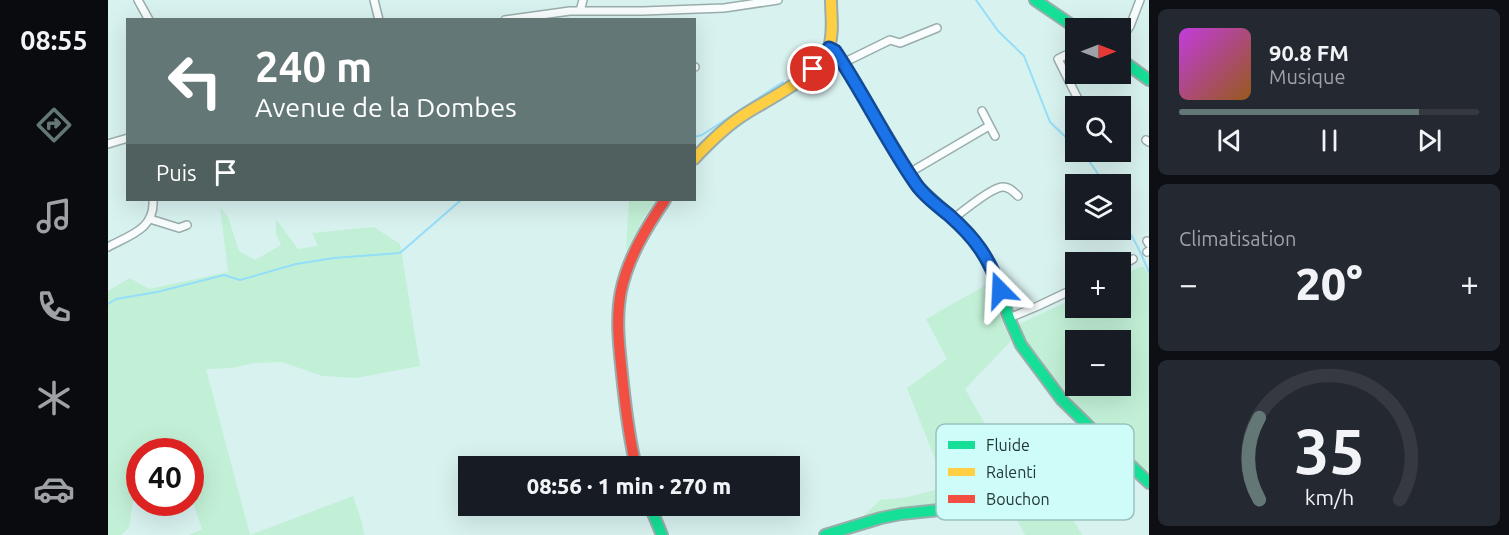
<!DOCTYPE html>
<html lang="fr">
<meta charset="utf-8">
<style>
:root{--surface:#171b24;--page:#242831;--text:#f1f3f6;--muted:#9ea1a6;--line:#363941;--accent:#637876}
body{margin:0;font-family:Ubuntu,sans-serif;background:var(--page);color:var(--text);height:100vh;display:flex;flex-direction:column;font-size:22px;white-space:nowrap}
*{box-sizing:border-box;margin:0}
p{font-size:20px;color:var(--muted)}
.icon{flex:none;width:33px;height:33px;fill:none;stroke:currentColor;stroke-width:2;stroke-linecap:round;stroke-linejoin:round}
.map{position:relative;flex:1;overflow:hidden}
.side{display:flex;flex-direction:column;gap:9px;padding:9px;background:#0d0f14;width:360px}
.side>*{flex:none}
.hud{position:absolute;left:18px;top:18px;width:570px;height:183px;border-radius:0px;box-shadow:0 6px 24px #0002;background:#637876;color:#fff;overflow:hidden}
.needle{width:39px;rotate:90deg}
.controls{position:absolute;left:957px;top:18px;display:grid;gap:12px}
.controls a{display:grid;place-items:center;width:66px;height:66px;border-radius:0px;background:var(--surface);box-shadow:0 6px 24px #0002;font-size:30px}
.speed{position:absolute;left:18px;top:438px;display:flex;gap:12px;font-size:30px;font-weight:700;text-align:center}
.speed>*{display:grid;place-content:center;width:78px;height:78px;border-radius:50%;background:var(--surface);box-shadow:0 6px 24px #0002;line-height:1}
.speed .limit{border:9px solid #d22;background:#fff;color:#111}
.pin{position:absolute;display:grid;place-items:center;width:51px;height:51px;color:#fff;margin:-26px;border:3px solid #fff;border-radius:50%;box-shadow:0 2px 6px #0007}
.me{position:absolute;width:66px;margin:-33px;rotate:339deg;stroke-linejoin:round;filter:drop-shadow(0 0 4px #0008)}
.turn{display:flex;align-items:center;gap:21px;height:126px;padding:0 30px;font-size:27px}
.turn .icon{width:78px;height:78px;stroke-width:2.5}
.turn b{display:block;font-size:42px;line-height:51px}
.then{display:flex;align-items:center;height:57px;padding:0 30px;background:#0003;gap:12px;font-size:22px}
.big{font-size:45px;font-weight:800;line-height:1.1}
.side .tile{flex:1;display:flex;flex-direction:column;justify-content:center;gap:9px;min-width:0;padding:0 21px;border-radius:9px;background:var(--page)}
.side .dial{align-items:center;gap:0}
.dial svg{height:156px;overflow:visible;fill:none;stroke:var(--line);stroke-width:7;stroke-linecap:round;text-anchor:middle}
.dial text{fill:var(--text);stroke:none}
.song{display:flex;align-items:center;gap:18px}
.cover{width:72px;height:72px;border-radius:9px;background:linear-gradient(135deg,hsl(290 70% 55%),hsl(30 70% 35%))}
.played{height:6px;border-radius:3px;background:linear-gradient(90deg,var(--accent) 80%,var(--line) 80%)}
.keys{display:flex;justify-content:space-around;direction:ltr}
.heat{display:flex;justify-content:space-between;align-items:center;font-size:33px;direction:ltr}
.trip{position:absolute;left:350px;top:456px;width:342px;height:60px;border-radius:0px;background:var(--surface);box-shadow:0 6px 24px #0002;font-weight:800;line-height:60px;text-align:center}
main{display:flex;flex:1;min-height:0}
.dock{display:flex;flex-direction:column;width:108px;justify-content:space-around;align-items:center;background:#090b0e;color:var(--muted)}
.dock .icon{width:42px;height:42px}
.dock .current{color:var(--accent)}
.dock b{font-size:27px;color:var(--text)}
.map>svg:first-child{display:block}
</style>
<main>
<nav class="dock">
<b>08:55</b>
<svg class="icon current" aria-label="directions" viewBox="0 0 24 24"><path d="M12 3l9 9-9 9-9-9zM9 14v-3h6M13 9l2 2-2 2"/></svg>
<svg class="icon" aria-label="music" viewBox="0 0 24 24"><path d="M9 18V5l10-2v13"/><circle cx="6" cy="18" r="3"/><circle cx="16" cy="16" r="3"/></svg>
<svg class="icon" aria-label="phone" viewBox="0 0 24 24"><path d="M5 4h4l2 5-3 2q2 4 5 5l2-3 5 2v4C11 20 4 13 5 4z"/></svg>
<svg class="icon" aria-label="climate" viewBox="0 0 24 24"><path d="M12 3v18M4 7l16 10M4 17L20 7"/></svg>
<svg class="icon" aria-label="car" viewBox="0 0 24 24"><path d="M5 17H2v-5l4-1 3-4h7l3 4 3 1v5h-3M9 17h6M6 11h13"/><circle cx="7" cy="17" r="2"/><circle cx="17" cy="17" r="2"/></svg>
</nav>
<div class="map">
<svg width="1041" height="535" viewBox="0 0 1041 535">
<rect width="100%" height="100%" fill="#d8f2f0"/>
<path fill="#c2f0d6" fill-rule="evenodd" d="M521 200H548L536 217 518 251Z
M112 207 120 217 131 251 147 260 173 245 168 234V219L190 249 210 246 204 233 266 227 292 244 312 366 248 378 214 376 174 362 147 363 124 368 98 369 142 535 245 496 254 523 256 535H81L94 529 83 497 82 452 66 451 62 441 42 451 32 452 31 460 21 528 13 535H0V291L22 278 41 289 120 272Z
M1032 267H1036L1041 275V475L957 399 916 340 911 324 967 298 968 308H1012L1013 276ZM968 340H1012V386H968Z
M878 285 903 341 857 389 888 443 853 477 870 491 838 507 786 511 753 518 772 500 800 497 838 487 799 388 839 359 818 319Z
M942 499 956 504 974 535H917L908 518Z"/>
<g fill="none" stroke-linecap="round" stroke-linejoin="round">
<path stroke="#94defa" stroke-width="2" d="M868 0 890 31 916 56 942 122 968 147
M586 137 594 135 675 82
M972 152 979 158 997 184
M1012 206 1015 209 1013 222C1026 236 1033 254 1041 272
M0 304 8 299 49 292 116 275 132 280 188 264 226 258 292 253 353 200"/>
<defs>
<path id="street" d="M30 0 41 20
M266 0 271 20
M472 11 475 0
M397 20 462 11H535L616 8 670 0
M1012 41 1022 26 1032 0
M968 50 950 59 969 97
M735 63 782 40 792 43 829 28
M586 67H587
M874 111 887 136
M1038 140 1041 142
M0 144 20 138
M801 173 881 126
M42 219 71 228 79 225
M845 219C855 211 883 188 894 187 901 186 906 192 910 196
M1039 241 1041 244
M0 247C22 235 47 229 45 200
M1039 252 1041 251
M1012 266 1025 259
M901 318 930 306 968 288"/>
<path id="fast" d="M927 0 968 28
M721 47 727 51 735 63 809 186 862 235 879 259 886 272 901 318 913 345 954 400 997 442 1001 451 1015 458 1041 483
M1012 59 1041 80
M542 506 554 535
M717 535 773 518 793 514 841 509 853 505 866 499 928 449C949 435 978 451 1001 451"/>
<path id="slow" d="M586 159C600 144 614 130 631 118 658 99 709 79 721 47 726 32 723 15 723 0"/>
<path id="jam" d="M528 466C521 439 518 411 515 384 512 353 507 322 513 291 520 258 538 228 557 200"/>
</defs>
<use href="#street" stroke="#99aeac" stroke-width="10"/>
<use href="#fast" stroke="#99aeac" stroke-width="14"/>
<use href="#slow" stroke="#99aeac" stroke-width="14"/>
<use href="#jam" stroke="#99aeac" stroke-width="14"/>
<use href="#street" stroke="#f9fdfd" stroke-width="7"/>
<use href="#fast" stroke="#16e098" stroke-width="10"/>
<use href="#slow" stroke="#ffcf43" stroke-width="10"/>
<use href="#jam" stroke="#f24e42" stroke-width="10"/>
</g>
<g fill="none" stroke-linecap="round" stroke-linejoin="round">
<defs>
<path id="route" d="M705 69 714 61 721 48 727 51C756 94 778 141 808 184 816 196 830 206 841 215 867 238 881 257 892 290"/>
</defs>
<use href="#route" stroke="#114b97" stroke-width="15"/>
<use href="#route" stroke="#1a73e8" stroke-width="10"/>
</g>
<rect x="828" y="424" width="198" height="96" rx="9" fill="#cdfcf9" stroke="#9ac1be" stroke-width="1.5"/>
<rect x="840" y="441" width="27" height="8" fill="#16e098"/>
<rect x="840" y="468" width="27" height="8" fill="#ffcf43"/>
<rect x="840" y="495" width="27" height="8" fill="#f24e42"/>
<g font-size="16" fill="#243735">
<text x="878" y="451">Fluide</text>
<text x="878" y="478">Ralenti</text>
<text x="878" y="505">Bouchon</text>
</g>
</svg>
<div class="controls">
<a><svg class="needle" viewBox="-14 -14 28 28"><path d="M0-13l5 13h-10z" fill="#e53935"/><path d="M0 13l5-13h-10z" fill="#9ea1a6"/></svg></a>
<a><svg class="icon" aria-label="search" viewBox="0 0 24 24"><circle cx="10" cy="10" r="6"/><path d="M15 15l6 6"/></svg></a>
<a><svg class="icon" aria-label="layers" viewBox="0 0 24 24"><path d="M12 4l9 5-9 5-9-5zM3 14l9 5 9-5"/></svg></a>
<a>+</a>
<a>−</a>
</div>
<div class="speed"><div class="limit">40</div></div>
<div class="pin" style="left:705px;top:69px;background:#d93025"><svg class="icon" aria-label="arrive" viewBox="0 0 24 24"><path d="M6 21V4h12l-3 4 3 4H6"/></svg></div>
<svg class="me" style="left:892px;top:290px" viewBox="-20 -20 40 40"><path d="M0-17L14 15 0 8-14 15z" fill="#1a73e8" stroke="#fff" stroke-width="4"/></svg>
<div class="trip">08:56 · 1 min · 270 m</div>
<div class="hud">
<div class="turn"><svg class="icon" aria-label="left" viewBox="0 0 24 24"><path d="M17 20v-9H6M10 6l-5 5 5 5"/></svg><div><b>240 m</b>Avenue de la Dombes</div></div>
<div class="then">Puis<svg class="icon" aria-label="arrive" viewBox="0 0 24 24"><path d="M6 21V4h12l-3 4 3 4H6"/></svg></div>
</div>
</div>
<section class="side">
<div class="tile">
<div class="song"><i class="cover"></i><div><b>90.8 FM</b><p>Musique</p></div></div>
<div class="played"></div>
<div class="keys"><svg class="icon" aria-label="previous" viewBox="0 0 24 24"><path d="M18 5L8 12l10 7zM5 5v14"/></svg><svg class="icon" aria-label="pause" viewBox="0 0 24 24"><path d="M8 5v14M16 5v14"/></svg><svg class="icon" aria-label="next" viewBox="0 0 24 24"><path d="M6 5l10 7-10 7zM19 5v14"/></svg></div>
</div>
<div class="tile"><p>Climatisation</p>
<div class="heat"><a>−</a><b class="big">20°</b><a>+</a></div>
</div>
<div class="tile dial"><svg viewBox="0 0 100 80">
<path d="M14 69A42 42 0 1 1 86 69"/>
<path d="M14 69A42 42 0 0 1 14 27" stroke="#637876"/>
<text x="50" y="56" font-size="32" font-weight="700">35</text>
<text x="50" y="72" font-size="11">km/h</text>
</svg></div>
</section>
</main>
